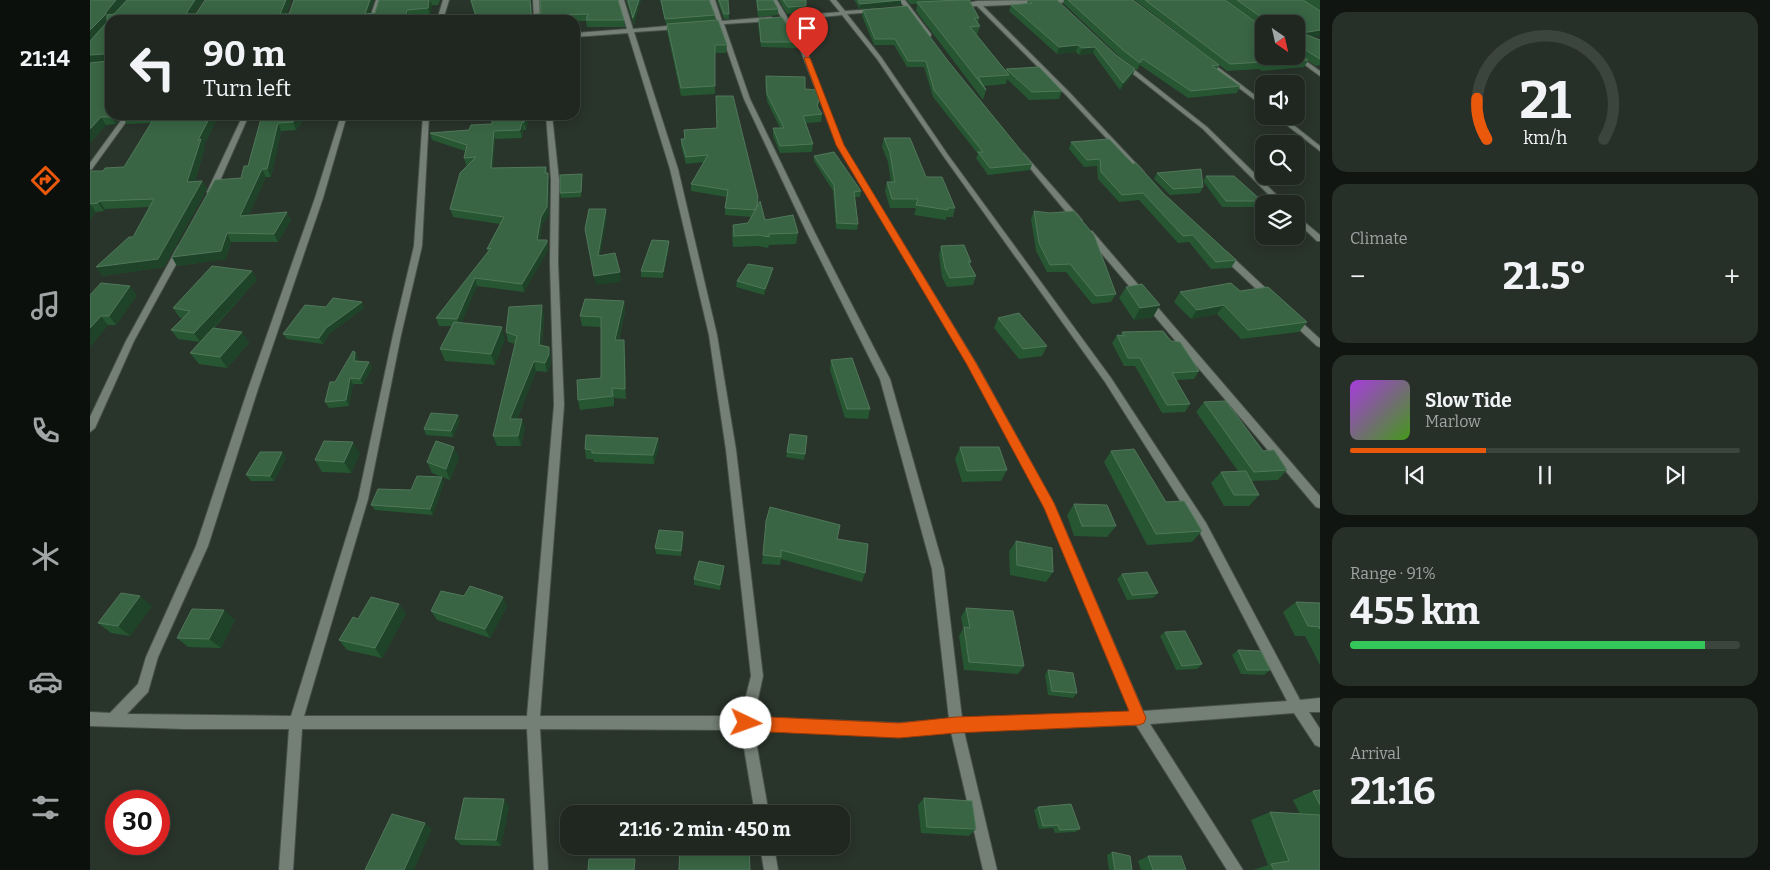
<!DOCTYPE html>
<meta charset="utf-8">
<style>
:root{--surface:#1f2720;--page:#272f29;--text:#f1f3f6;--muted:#a1a5a5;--line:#3c443e;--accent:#ea580c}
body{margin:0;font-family:Bitter,serif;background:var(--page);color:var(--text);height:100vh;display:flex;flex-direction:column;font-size:19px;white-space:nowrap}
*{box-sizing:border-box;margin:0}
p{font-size:16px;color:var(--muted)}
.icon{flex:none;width:28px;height:28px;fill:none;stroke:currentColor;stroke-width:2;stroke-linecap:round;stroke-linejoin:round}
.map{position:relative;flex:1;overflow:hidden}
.panel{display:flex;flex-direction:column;gap:12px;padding:12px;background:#111512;width:450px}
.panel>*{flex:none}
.banner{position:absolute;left:15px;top:15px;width:475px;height:105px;border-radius:15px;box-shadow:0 2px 12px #0003,0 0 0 1px var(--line);background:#1f2720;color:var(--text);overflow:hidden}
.needle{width:32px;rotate:146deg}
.fabs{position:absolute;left:1165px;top:15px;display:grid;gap:10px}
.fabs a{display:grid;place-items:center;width:50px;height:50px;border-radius:10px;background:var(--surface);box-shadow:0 2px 12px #0003,0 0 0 1px var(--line);font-size:25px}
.speed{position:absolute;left:15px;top:790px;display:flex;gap:10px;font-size:25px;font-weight:700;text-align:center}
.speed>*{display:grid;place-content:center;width:65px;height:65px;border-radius:50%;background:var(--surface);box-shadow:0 2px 12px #0003,0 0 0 1px var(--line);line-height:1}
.speed .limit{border:8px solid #d22;background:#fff;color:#111}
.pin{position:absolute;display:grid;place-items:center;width:42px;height:42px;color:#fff;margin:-51px -21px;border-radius:50% 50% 50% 0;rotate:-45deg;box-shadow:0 0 5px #0007}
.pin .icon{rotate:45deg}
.me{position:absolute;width:55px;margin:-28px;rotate:93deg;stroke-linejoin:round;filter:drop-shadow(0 0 4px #0008)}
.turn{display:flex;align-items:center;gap:18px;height:105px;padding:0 15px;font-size:22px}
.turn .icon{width:65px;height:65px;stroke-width:2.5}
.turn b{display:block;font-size:35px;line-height:42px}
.big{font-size:38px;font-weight:700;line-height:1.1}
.panel .card{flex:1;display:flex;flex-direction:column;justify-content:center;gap:8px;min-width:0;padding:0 18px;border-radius:15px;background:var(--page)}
.panel .dial{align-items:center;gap:0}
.dial svg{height:130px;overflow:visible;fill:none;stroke:var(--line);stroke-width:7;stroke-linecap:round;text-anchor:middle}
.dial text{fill:var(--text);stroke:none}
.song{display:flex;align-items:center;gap:15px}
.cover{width:60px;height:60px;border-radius:8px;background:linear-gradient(135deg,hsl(280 70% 55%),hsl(100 70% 35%))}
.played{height:5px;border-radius:2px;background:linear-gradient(90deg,var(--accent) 35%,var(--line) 35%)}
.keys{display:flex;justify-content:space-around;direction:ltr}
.heat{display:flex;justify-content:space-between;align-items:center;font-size:28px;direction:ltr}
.charge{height:8px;border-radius:4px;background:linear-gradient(90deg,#34c759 91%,var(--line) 0)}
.trip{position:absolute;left:470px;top:805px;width:290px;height:50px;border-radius:15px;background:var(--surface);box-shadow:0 2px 12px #0003,0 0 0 1px var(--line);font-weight:700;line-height:50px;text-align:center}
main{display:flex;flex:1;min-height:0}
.menu{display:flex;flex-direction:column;width:90px;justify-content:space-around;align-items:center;background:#0c100d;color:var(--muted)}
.menu .icon{width:35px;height:35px}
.menu .active{color:var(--accent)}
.menu b{font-size:22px;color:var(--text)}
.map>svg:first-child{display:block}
</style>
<main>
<nav class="menu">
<b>21:14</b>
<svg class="icon active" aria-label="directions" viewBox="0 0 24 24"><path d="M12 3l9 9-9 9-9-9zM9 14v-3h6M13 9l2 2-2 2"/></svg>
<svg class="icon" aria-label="music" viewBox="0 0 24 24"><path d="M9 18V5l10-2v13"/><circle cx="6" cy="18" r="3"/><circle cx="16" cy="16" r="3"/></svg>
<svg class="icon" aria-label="phone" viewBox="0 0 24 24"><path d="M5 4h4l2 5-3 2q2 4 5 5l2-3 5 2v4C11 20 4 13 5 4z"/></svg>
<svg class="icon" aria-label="climate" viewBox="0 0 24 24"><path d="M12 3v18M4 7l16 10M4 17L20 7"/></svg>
<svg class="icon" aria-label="car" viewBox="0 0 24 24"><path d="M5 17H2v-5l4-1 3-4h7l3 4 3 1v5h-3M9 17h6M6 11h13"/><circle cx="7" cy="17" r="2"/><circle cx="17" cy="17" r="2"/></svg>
<svg class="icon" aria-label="filters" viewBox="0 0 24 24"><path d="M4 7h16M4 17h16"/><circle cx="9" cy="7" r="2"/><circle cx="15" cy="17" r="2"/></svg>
</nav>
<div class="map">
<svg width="1230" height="870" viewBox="0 0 1230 870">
<rect width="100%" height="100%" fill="#29342b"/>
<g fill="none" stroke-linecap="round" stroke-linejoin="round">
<defs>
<path id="street" d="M286 0H292L285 20H279Z
M353 0H359L353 20H347Z
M443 0H449L450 20H444Z
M528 0H534L543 29 589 25 592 27 589 29 544 32 588 169 627 335 646 450 673 676 664 717 809 723 859 719 842 569 790 379 717 233 654 99 628 24 620 23 627 21 619 0H625L632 21 681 17 684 19 681 21 634 24 660 99 725 233 800 379 854 569 872 718 1040 712 955 508 877 363 747 145 710 49 681 0H687L716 49 753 145 886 363 964 504 1053 711 1197 701 1108 529 1015 382 854 157 787 59 752 15 703 20 700 18 703 16 750 12 740 0H746L755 11 787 9 788 10 785 12 757 14 791 57 858 155 1021 378 1116 523 1210 700 1230 698V712H1219L1230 729V747L1225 745 1204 713 1060 724 1153 870H1137L1046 725 874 731 907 870H893L861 732 809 737 664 730 679 814H665L651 730 450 729 458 870H444L437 729H212L203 870H189L199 729H95L0 726V712L20 713 48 684 56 657 106 546 158 389 225 198 251 115H257L233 198 168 389 118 546 68 657 58 692 37 714 201 716 268 499 303 335 324 246 333 115H339L332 246 311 335 278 499 214 716H437L464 405 460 263 461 180 456 115H462L469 180 468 263 474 405 450 716H651L661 676 636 450 619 335 580 169 538 33 485 37V33L537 29Z
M809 0H815L841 34V36H837Z
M950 0H988L985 2 893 6 980 93 1054 172V174H1050L976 95 887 6 870 7 867 5 887 1Z
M1206 54 1230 71V76L1204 57Z
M1117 59 1174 102V107L1115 62 1114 61Z
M1033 64H1037L1117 127 1196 204H1188L1113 129 1033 66Z
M35 115H41L2 169 0 170V163Z
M153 115H159L125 192 118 194 117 192Z
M1185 116H1192L1230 146V151Z
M930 154H934L992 220V224H986L930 156Z
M1206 215 1230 235V241H1227L1206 221Z
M996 231H1002L1230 496V508L1226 507 996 235Z
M88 246H91L95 248 44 341 5 428 0 432V417L36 341Z
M1131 252H1137L1183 295V299H1177L1131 256Z
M1203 316 1206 317 1230 339V347L1227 346 1200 321 1199 319Z
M670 846H684L688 870H674Z"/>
</defs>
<use href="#street" stroke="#485049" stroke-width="2"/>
<use href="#street" fill="#748075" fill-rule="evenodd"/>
</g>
<path fill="#265732" d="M0 0H36L24 14 37 0H113L104 14 201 0 196 14 285 13 289 0H350L348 5H342L340 15 319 17 20 20V115H129L114 145 115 147 105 181H112L117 189 74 267 12 276 43 237 59 207 15 209 14 211 6 212 0 220V171H13L34 167 61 123 37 124 32 117 26 124 16 125 0 143Z
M380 0H441L442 14 443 15 451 13 450 0 534 20 535 27H497L496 21H485V20H370L385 16Z
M536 0H551L544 25Z
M570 0H619L625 15V20L637 45 636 53H625V94L591 96 577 31V24H576Z
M627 0H638L639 19H634Z
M666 0H683L688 9V15L668 17Z
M689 0H716L715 13 697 14Z
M764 0H811V5L769 9 767 4Z
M817 0H882L881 1H879L889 18 888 24 890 26 887 35 916 71V69L972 91 969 99 939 100 917 79 916 84 894 86 896 90 893 100 826 11 827 4H820Z
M938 0 1026 55 1045 69 1042 76 1030 90 1003 53 989 55 986 52 967 54 919 11 921 5 937 4Z
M974 0H1043L1129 65 1127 69 1150 86 1147 93 1098 98 1050 65 1047 70 1030 57 973 3Z
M1045 0H1135L1174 56 1206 24H1174V28L1135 0H1230V11L1222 37 1230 40V65L1226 66 1218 61 1214 67 1172 71 1169 69 1137 71Z
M773 10 858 61 942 164 940 170 898 175 886 158 888 154 843 97 834 67H817L804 45H784L772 16Z
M702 16 715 38V43L701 21Z
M669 19 707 42V48L671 47 668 24Z
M676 76 715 89 729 105 728 108 732 114 731 122 716 123 723 144 722 152 690 153 683 136V128H690L677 101 675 84Z
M172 115H218L206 130 191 131 181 177H176L159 215 201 220 188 242H141L136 259 87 266 82 257 151 178 158 166Z
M440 115 436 130H433L432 138 405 139 403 168 456 167 459 181V214L452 225 450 240H457L458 250 434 292 387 286 371 323 415 339 405 365 355 361 350 349 362 326H349L346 318 398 252 397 249 410 224 363 217 360 209 377 165H376L374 158 375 151 342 140 340 133 379 130Z
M627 128 675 220 708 233 706 244 679 245 678 248 668 246 643 247 642 236 643 225 658 223 662 217 635 215V208L637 197 601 191V184L614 162 596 164 591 146V139H594V130Z
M794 138 836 177 865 208 863 217H856V220L824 215 826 208H800L795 191 797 182H801L798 162 792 147Z
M981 142 1043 164 1074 194 1146 260 1141 268 1121 269 1099 242 1088 243 1049 200 1029 202 1008 179 1007 166 994 167 979 149Z
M724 156 771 191 770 197H765L768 224 767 230 746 229 743 191 724 161Z
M1067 173 1113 187 1110 193 1080 195 1064 179Z
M1116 176 1172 201 1168 207H1132L1113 181Z
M492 180 491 197 471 198 470 193Z
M944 211 1026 294 1021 302 1002 304 976 272H957L946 251 941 219Z
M851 246 881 262 880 266 886 276 883 285 857 287 852 277 849 255Z
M579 247 573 278 551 277V271Z
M162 271 167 280 124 328 152 332 159 343 137 368 109 364 100 353 110 342 88 339 81 330 93 318H90L83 308Z
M682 274 674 295 646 287 647 281Z
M1036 287 1063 317 1044 320 1029 298Z
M1150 291 1217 322 1209 332 1151 339 1127 314 1101 319 1084 302 1090 292Z
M0 295H47L26 325H18L0 347Z
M534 301 535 311 529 340H534L535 350 536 399 524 398V406L490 410 488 400 511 378V327L492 326 490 316Z
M272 302 274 308 239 334 233 344 197 339 193 334 236 307Z
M454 314 452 346 461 356V364L457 372 446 371 427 419 435 428 431 446H407L403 436 425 344 418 342 416 332Z
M908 318 957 346 952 356 929 359 904 328Z
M1032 332 1081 341 1109 371 1104 379 1086 380 1100 404 1095 412 1072 413 1045 366H1034L1022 343 1027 335 1030 336Z
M265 352 268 358V361L279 362 282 368 273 384H263L259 406 239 408 235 402 245 382Z
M741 360 780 409 778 419 755 418 740 370Z
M1114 402 1197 470 1188 480 1161 481 1169 495 1159 506H1134L1121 483 1131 472 1148 471 1106 412Z
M368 415 370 421 363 437 336 435 334 429Z
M700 434 715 454 714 460 696 457Z
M568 438 569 447 564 464 504 462 503 459H496L495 449Z
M870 447 917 470 911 481 872 482 865 459Z
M1021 451 1076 502 1112 531 1102 542 1057 545 1014 462Z
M192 452 196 458 184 481H161L156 475Z
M270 453 261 473 232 472 225 460Z
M369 458 360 480 342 473 337 462Z
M354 482 343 515 285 510 281 505 321 490Z
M984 504 1026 526 1017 537 984 536 977 515Z
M675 530 747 539 775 573 772 582 691 559 690 565 672 564Z
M594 538 591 556 566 554 565 548Z
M926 541 963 572 956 582 920 575 919 551Z
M634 571 630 590 604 585V579Z
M1032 574 1068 593 1063 598 1037 600 1027 579Z
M1206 602 1230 603V665L1215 636H1205L1193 612Z
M309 604 316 614 292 658 257 650 249 640 268 619Z
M62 606 40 636 21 633 8 623Z
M417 606 400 638 347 620 341 611Z
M876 608 934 666 928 674 874 670 869 636 873 629 871 617Z
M145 620 131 648 98 647 87 638Z
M1075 632 1112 664 1107 669 1086 670 1070 636Z
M1148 650 1180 670 1174 675 1151 674 1142 655Z
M958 670 987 693 983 698 958 695 955 675Z
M1230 790V870H1163L1178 865 1161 820 1180 812 1210 814 1203 800 1223 791Z
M834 798 886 829 879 836 831 833 828 805Z
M419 806 411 846 371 845 365 839Z
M948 807 990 829 985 832 965 833 963 828 949 829 944 810Z
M1022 852 1042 870H1019L1017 855Z
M1058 856 1096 870H1051L1048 861Z"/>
<path fill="#1f4328" d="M26 0H36L0 42V30Z
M105 0H113L100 19 97 14V12Z
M196 0H201L193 20 190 14Z
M280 0H284L278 20 275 14Z
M339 0H340L342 5 340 15 338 8Z
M549 0H551L544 25 543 18Z
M811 0V5L769 9 770 4Z
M317 10 319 17V20H315Z
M1230 30V36L1208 39 1212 33Z
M988 45 986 52 967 54 969 47Z
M1005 47 1003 53 989 55 992 48Z
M15 54 20 61 0 63V55Z
M1053 59 1050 65 1047 70 1050 63Z
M1045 69 1042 76 1030 90 1033 83Z
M730 97 729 105 726 113 727 106Z
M22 115H33L26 124 21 117Z
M121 115H129L114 145 115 147 102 190 97 182 108 140Z
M208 115H218L206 130 203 122Z
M437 115H440L436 130 434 122Z
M11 117 16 125 0 143V129Z
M432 122 433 130 432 138 430 130Z
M188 123 191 131 181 177 177 169Z
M404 131 405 139 403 175 401 168Z
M172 169 176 177 155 224 150 216Z
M458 173 459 181V214L452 225 449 248 447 240Z
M112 181 117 189 74 267 12 276 6 267Z
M9 201 15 209 14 211 8 203Z
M0 203 6 212 0 220Z
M516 209 517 218 509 265 508 256Z
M197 212 201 220 188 242 184 234Z
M137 233 141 242 136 259 87 266 82 257Z
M457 240 458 250 434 292 432 284Z
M579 241V247L573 278V272Z
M683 268 682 274 674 295 675 289Z
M162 271 167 280 110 342 104 333Z
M530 272 531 282 506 285 504 276Z
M385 278 387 286 370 327 367 319Z
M40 286 47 295 26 325 19 316Z
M534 301 535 311 526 350 525 340Z
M272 302 274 308 239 334 233 344 229 338 236 328Z
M452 305 454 314 451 355 449 345Z
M1070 305 1063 317 1044 320 1050 308Z
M1134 305 1127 314 1101 319 1107 310Z
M11 316 18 325 0 347V328Z
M412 327 415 339 405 365 401 354Z
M152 332 159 343 137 368 130 357Z
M534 340 535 350 536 399 535 389Z
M459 347 461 356V364L457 372 455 363Z
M265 352 268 358 267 367 264 361Z
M444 361 446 371 423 428 420 419Z
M279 362 282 368 273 384 270 379Z
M260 378 263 384 259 406 256 400Z
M368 415 370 421 363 437 361 431Z
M432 419 435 428 431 446 428 436Z
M568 438 569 447 564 464 563 455Z
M263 442 270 453 261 473 254 462Z
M364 447 369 458 360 480 356 469Z
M192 452 196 458 184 481 180 476Z
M352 477 354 482 343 515 340 509Z
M593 532 594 538 591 556V551Z
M634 566V571L630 590V585Z
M50 596 62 606 40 636 28 626Z
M413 597 417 606 400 638 395 629Z
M309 604 316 614 292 658 285 648Z
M134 610 145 620 131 648 119 639Z
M414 799 419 806 411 846 406 840Z
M335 823 342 829 324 870H314Z"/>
<path fill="#396544" stroke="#51775a" d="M0 0H26L16 12V14L0 30Z
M37 0H105L97 12V14H106L115 0H196L190 14H199L204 0H280L275 14 285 13 289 0H339L338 8 317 10 315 20H20V115H22L21 117H11L0 129V63L17 61V56L15 54 0 55V41L17 22V15L24 14Z
M381 0H440L441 13 443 15 451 13 450 0H528L534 20H496L498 14 443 16V20H370L371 17 386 16Z
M538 0H549L543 18Z
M571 0H619L625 15 575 19Z
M629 0H638L639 14H634Z
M667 0H683L688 9 668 10Z
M693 0H716V6L698 7Z
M768 0H811L770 4Z
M870 0H879L889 18H884L890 26 880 27 919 75 888 77 896 90 827 2Z
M938 0H967L1026 55 1045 69 1033 83 1005 47 992 48 988 45 969 47 921 5 942 3Z
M978 0H1043L1129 65 1122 66 1150 86 1101 91 1053 59 1050 63 1033 50Z
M1055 0H1135L1174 28V56H1206V51L1218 60 1176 64 1173 62 1140 64Z
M1147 0H1213L1230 11V30L1212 33 1230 40V59L1209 46 1206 50V24H1179L1178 22Z
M817 6 858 61 942 164 900 168 888 152H893L844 90 836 61H818L805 39H785L773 10Z
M716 15 715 38 702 16Z
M692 17 707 42H671L669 19Z
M628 20 637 45H625V86L591 88 577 24Z
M949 67 972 91 942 92 916 69Z
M676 76 715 77V89L728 90 730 97 727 106 732 114 713 116 723 144 690 146 683 128H694L677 94Z
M626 96H643L668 197 667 206 665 210 635 208 638 190 601 184 618 155 596 157 591 139H595L594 130 627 128Z
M33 115H121L108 140 111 139 97 182 112 181 68 259 6 267 39 237H43L64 199 9 201 8 203 0 204V171H13L15 168 34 167 66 115 32 116Z
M172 115H208L203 122 188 123 177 169H172L150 216 197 212 184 234 137 233 131 251 82 257 125 180 151 178 154 166H158Z
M402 115H437L434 122H432L430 130 404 131 401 168 456 167 455 173H458L457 207 451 217 447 240H457V242L432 284 385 278 367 319 346 318 401 248 397 249 414 217 360 209 370 173 386 157 374 158 377 145 340 133 379 130 381 125 402 124Z
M794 138H820L836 177H852L865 208H858V210L826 205 828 199H802L797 182H805L800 153Z
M1019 139 1043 164 1046 163 1074 194 1146 260 1126 262 1103 235 1093 236 1053 193 1032 195 1011 172 1010 159 997 160 981 142Z
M744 152 771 191 764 192 768 224 747 223 744 185 724 156Z
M1111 169 1113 187 1083 189 1067 173Z
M492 174 491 192 470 193V175Z
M1116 176H1144L1172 201H1136Z
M670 201 675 220 703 215 708 233 679 234V237L669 235 644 236 643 225 658 223Z
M499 209H516L508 256 525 253 530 272 504 276 495 229Z
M944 211 960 213 984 211 1004 235 1026 294 1006 296 980 264 960 265 949 243Z
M562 240 579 241 573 272 551 271Z
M874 245 881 262H878L886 276 860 278 855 268 851 246Z
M658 264 683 268 675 289 647 281Z
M122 266 162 271 104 333 81 330 100 311 83 308Z
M11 283 40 286 19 316H11L0 328V295Z
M1141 283 1150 291 1178 287 1217 322 1158 330 1134 305 1107 310 1090 292Z
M1052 284 1070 305 1050 308 1036 287Z
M243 298 272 302 236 328 229 338 193 334 215 305 236 307Z
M495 299 534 301 525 340H534L535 389 522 388 523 396 488 400 487 380 511 378V317L490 316Z
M452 305 449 345 459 347V354L455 363 444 361 420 419H432L428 436H403L427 336 416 332 419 307Z
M929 313 957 346 933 349 908 318Z
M364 322 412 327 401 354 350 349Z
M123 328 152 332 130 357 100 353Z
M1073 331 1081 341 1090 342 1109 371 1082 373 1100 404 1077 405 1050 358H1038L1027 335 1035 336 1032 332Z
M263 351 265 352 264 361 279 362 270 379 260 378 256 400 235 402 240 382H245Z
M762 358 780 409H757L741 360Z
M1136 401 1173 451 1184 450 1197 470 1164 472 1114 402Z
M341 413 368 415 361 431 334 429Z
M700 434 717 436 715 454 697 452Z
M496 435 568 438 563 455 502 453V450L495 449Z
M234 441 263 442 254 462 225 460Z
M346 441 364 447 356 469 337 462Z
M870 447H909L917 470 877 471Z
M1044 449 1076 502 1094 501 1112 531 1066 534 1021 451Z
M170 452H192L180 476 156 475Z
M1156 471 1169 495H1144L1131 472Z
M327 476 352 477 340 509 281 505 288 489 321 490Z
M984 504 1017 505 1026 526H992Z
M680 507 750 525 747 539 778 544 775 573 691 550V557L673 555 676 521Z
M569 530 593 532 591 551 565 548Z
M926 541 962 548 963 572 927 565Z
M609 561 634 566 630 585 604 579Z
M1057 572 1068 593 1042 595 1032 574Z
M380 586 413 597 395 629 341 611 351 591 374 596Z
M31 593 50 596 28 626 8 623Z
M281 597 309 604 285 648 249 640 263 617 268 619Z
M1206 602 1230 603V629L1229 627 1218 626Z
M876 608 923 611 934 666 879 662 874 627 880 628Z
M102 609 134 610 119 639 87 638Z
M1095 631 1112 664 1092 666 1075 632Z
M1148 650 1171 651 1180 670H1157Z
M958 670 983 673 987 693 962 691Z
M1230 790V805L1223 791Z
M374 798 414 799 406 840 365 839Z
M834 798 882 801 886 829 837 827Z
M981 804 990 829 970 830 968 825 953 826 948 807Z
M614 806H657L658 814H614Z
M533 808 555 809V814H532Z
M1180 812 1230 815V870H1184L1181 864 1199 861Z
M302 814 335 823 314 870H275Z
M590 846H659L660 870H589Z
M1022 852 1040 856 1042 870H1025Z
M1058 856H1091L1096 870H1063Z
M499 859H545L544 870H498Z"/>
<path fill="#ea580c" stroke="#983908" d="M717 57 720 58 754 145 886 363 964 503 1056 718 1054 723 1049 725 866 733 809 738 656 731 650 729 648 723 650 718 656 716 809 723 866 717 1039 711 954 508 876 363 746 145 714 58Z"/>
</svg>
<div class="fabs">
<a><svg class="needle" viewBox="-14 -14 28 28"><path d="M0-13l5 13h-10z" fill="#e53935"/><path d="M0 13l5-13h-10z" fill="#a1a5a5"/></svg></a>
<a><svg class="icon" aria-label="sound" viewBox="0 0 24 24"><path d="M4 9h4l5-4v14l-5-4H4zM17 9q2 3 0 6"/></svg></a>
<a><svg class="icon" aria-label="search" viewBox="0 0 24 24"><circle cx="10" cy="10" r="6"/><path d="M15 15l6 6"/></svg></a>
<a><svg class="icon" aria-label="layers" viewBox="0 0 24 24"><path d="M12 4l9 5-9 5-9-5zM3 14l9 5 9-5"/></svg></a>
</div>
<div class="speed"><div class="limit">30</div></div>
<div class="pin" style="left:717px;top:58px;background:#d93025"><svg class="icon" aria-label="arrive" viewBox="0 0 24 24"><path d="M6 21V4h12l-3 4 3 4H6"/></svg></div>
<svg class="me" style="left:656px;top:723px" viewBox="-20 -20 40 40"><circle r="19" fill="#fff"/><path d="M0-13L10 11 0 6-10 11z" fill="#ea580c"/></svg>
<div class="trip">21:16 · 2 min · 450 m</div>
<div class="banner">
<div class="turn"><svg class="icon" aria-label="left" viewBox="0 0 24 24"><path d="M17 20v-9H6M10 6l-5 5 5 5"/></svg><div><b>90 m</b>Turn left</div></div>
</div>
</div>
<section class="panel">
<div class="card dial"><svg viewBox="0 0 100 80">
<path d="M14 69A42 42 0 1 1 86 69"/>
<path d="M14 69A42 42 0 0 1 8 44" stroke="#ea580c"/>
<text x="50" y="56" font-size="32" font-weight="700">21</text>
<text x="50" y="72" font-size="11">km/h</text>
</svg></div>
<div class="card"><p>Climate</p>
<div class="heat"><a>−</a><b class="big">21.5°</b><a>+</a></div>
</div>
<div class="card">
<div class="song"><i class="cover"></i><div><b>Slow Tide</b><p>Marlow</p></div></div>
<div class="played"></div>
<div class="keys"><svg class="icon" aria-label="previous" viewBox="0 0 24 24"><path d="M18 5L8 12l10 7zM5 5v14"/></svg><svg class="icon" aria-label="pause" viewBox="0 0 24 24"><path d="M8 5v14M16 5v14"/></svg><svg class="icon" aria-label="next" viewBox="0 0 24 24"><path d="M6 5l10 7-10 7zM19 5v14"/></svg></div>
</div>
<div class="card"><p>Range · 91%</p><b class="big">455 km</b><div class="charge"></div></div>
<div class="card"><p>Arrival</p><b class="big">21:16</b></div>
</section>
</main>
